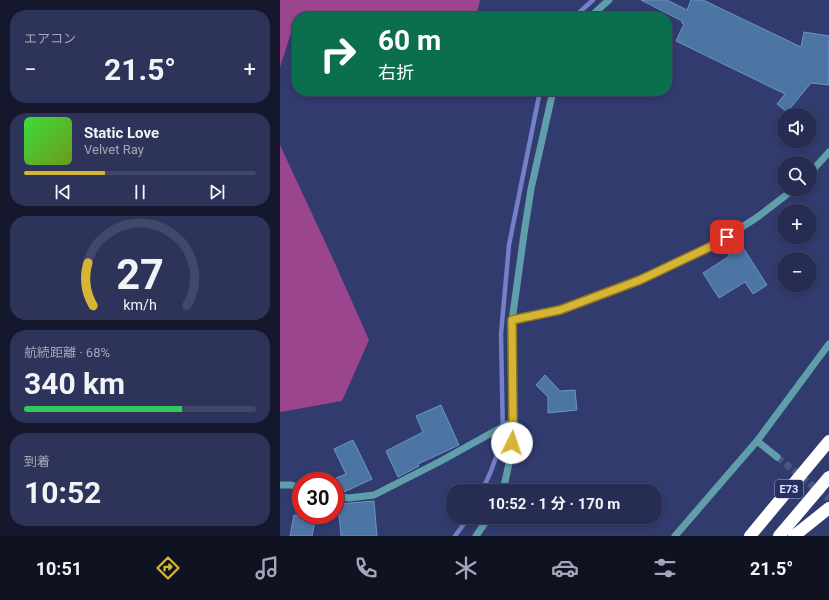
<!DOCTYPE html>
<html lang="ja">
<meta charset="utf-8">
<style>
:root{--surface:#262c52;--page:#2e3459;--text:#f1f3f6;--muted:#a4a7b8;--line:#424869;--accent:#d6b534}
body{margin:0;font-family:Roboto,"Noto Sans JP",sans-serif;background:var(--page);color:var(--text);height:100vh;display:flex;flex-direction:column;font-size:15px;white-space:nowrap}
*{box-sizing:border-box;margin:0}
p{font-size:13px;color:var(--muted)}
.icon{flex:none;width:22px;height:22px;fill:none;stroke:currentColor;stroke-width:2;stroke-linecap:round;stroke-linejoin:round}
.map{position:relative;flex:1;overflow:hidden}
.details{display:flex;flex-direction:column;gap:10px;padding:10px;background:#15182d;width:280px}
.details>*{flex:none}
.guide{position:absolute;left:12px;top:12px;width:380px;height:84px;border-radius:16px;box-shadow:0 2px 6px #0003,0 0 0 1px var(--line);background:#0b6e4f;color:#fff;overflow:hidden}
.buttons{position:absolute;left:497px;top:108px;display:grid;gap:8px}
.buttons a{display:grid;place-items:center;width:40px;height:40px;border-radius:50%;background:var(--surface);box-shadow:0 2px 6px #0003,0 0 0 1px var(--line);font-size:20px}
.speed{position:absolute;left:12px;top:472px;display:flex;gap:8px;font-size:20px;font-weight:700;text-align:center}
.speed>*{display:grid;place-content:center;width:52px;height:52px;border-radius:50%;background:var(--surface);box-shadow:0 2px 6px #0003,0 0 0 1px var(--line);line-height:1}
.speed .limit{border:6px solid #d22;background:#fff;color:#111}
.pin{position:absolute;display:grid;place-items:center;width:34px;height:34px;color:#fff;margin:-17px;border-radius:8px;box-shadow:0 2px 6px #0006}
.me{position:absolute;width:44px;margin:-22px;rotate:4deg;stroke-linejoin:round;filter:drop-shadow(0 0 3px #0008)}
.turn{display:flex;align-items:center;gap:14px;height:84px;padding:0 20px;font-size:18px}
.turn .icon{width:52px;height:52px;stroke-width:2.5}
.turn b{display:block;font-size:28px;line-height:34px}
.big{font-size:30px;font-weight:700;line-height:1.1}
.details .widget{flex:1;display:flex;flex-direction:column;justify-content:center;gap:6px;min-width:0;padding:0 14px;border-radius:16px;background:var(--page)}
.details .dial{align-items:center;gap:0}
.dial svg{height:104px;overflow:visible;fill:none;stroke:var(--line);stroke-width:7;stroke-linecap:round;text-anchor:middle}
.dial text{fill:var(--text);stroke:none}
.song{display:flex;align-items:center;gap:12px}
.cover{width:48px;height:48px;border-radius:6px;background:linear-gradient(135deg,hsl(120 70% 55%),hsl(80 70% 35%))}
.played{height:4px;border-radius:2px;background:linear-gradient(90deg,var(--accent) 35%,var(--line) 35%)}
.keys{display:flex;justify-content:space-around;direction:ltr}
.heat{display:flex;justify-content:space-between;align-items:center;font-size:22px;direction:ltr}
.charge{height:6px;border-radius:3px;background:linear-gradient(90deg,#34c759 68%,var(--line) 0)}
.trip{position:absolute;left:166px;top:484px;width:216px;height:40px;border-radius:16px;background:var(--surface);box-shadow:0 2px 6px #0003,0 0 0 1px var(--line);font-weight:700;line-height:40px;text-align:center}
.dock{display:flex;height:64px;justify-content:space-around;align-items:center;background:#0f1221;color:var(--muted)}
.dock .icon{width:28px;height:28px}
.dock .on{color:var(--accent)}
.dock b{font-size:18px;color:var(--text)}
main{display:flex;flex:1;min-height:0}
.map>svg:first-child{display:block}
</style>
<main>
<section class="details">
<div class="widget"><p>エアコン</p>
<div class="heat"><a>−</a><b class="big">21.5°</b><a>+</a></div>
</div>
<div class="widget">
<div class="song"><i class="cover"></i><div><b>Static Love</b><p>Velvet Ray</p></div></div>
<div class="played"></div>
<div class="keys"><svg class="icon" aria-label="previous" viewBox="0 0 24 24"><path d="M18 5L8 12l10 7zM5 5v14"/></svg><svg class="icon" aria-label="pause" viewBox="0 0 24 24"><path d="M8 5v14M16 5v14"/></svg><svg class="icon" aria-label="next" viewBox="0 0 24 24"><path d="M6 5l10 7-10 7zM19 5v14"/></svg></div>
</div>
<div class="widget dial"><svg viewBox="0 0 100 80">
<path d="M14 69A42 42 0 1 1 86 69"/>
<path d="M14 69A42 42 0 0 1 10 36" stroke="#d6b534"/>
<text x="50" y="56" font-size="32" font-weight="700">27</text>
<text x="50" y="72" font-size="11">km/h</text>
</svg></div>
<div class="widget"><p>航続距離 · 68%</p><b class="big">340 km</b><div class="charge"></div></div>
<div class="widget"><p>到着</p><b class="big">10:52</b></div>
</section>
<div class="map">
<svg width="549" height="536" viewBox="0 0 549 536">
<rect width="100%" height="100%" fill="#323b6e"/>
<path fill="#9b458e" d="M0 0H200L196 17H17V29L13 27 0 67Z
M0 145 53 259 89 340 62 401 0 412Z"/>
<g fill="none" stroke-linecap="round" stroke-linejoin="round">
<path stroke="#7480c8" stroke-width="4.5" d="M294 17 313 0
M202 491 211 471 223 438 221 334 229 245 260 91
M175 536 189 517"/>
</g>
<path fill="#4d75a4" stroke="#6a94c5" d="M361 0H387L407 10 411 0H423L521 47 524 32 549 36V85L531 83 507 112 497 104 505 94 396 41 404 24 402 23V21Z
M462 246 487 285 473 294 465 282 439 298 423 273 448 257V255Z
M265 375 280 391 295 390 297 410 268 413V397L256 385Z
M161 405 179 445 138 464 139 466 118 477 106 451 143 432 136 416Z
M73 440 92 479 64 492 57 491 56 478 66 474 54 449Z
M94 501 97 536H61L58 504Z
M14 515H36L32 536H10Z"/>
<g fill="none" stroke-linecap="round" stroke-linejoin="round">
<path stroke="#4c5483" stroke-width="7" stroke-dasharray="7 3.5" stroke-linecap="butt" d="M497 457 549 499"/>
<path stroke="#619eab" stroke-width="7" d="M310 17 329 0
M530 173 549 152
M232 321 280 310 360 280 436 244 479 216 514 189
M477 441 497 457
M0 485H11L21 488
M223 491 231 454 233 421 232 321 244 234 251 189 273 91
M55 496 69 498 94 495 159 462 233 421
M196 536 209 517
M395 536 477 441 549 344"/>
<path stroke="#fff" stroke-width="12" d="M470 536 549 441
M499 536 549 477
M514 536 549 508"/>
</g>
<g fill="none" stroke-linecap="round" stroke-linejoin="round">
<defs>
<path id="route" d="M232 443 233 421 232 320 280 310 360 280 436 244 447 237"/>
</defs>
<use href="#route" stroke="#8b7622" stroke-width="10"/>
<use href="#route" stroke="#d6b534" stroke-width="7"/>
</g>
<g text-anchor="middle" stroke-width="4" stroke-linejoin="round" paint-order="stroke">
<rect fill="#283062" stroke="#a6adce" stroke-width="1" x="495" y="480" width="28" height="18" rx="3"/>
<g font-size="11" font-weight="bold" fill="#dce3fc">
<text x="509" y="493">E73</text>
</g>
</g>
</svg>
<div class="buttons">
<a><svg class="icon" aria-label="sound" viewBox="0 0 24 24"><path d="M4 9h4l5-4v14l-5-4H4zM17 9q2 3 0 6"/></svg></a>
<a><svg class="icon" aria-label="search" viewBox="0 0 24 24"><circle cx="10" cy="10" r="6"/><path d="M15 15l6 6"/></svg></a>
<a>+</a>
<a>−</a>
</div>
<div class="speed"><div class="limit">30</div></div>
<div class="pin" style="left:447px;top:237px;background:#d93025"><svg class="icon" aria-label="arrive" viewBox="0 0 24 24"><path d="M6 21V4h12l-3 4 3 4H6"/></svg></div>
<svg class="me" style="left:232px;top:443px" viewBox="-20 -20 40 40"><circle r="19" fill="#fff"/><path d="M0-13L10 11 0 6-10 11z" fill="#d6b534"/></svg>
<div class="trip">10:52 · 1 分 · 170 m</div>
<div class="guide">
<div class="turn"><svg class="icon" aria-label="right" viewBox="0 0 24 24"><path d="M7 20v-9h11M14 6l5 5-5 5"/></svg><div><b>60 m</b>右折</div></div>
</div>
</div>
</main>
<nav class="dock">
<b>10:51</b>
<svg class="icon on" aria-label="directions" viewBox="0 0 24 24"><path d="M12 3l9 9-9 9-9-9zM9 14v-3h6M13 9l2 2-2 2"/></svg>
<svg class="icon" aria-label="music" viewBox="0 0 24 24"><path d="M9 18V5l10-2v13"/><circle cx="6" cy="18" r="3"/><circle cx="16" cy="16" r="3"/></svg>
<svg class="icon" aria-label="phone" viewBox="0 0 24 24"><path d="M5 4h4l2 5-3 2q2 4 5 5l2-3 5 2v4C11 20 4 13 5 4z"/></svg>
<svg class="icon" aria-label="climate" viewBox="0 0 24 24"><path d="M12 3v18M4 7l16 10M4 17L20 7"/></svg>
<svg class="icon" aria-label="car" viewBox="0 0 24 24"><path d="M5 17H2v-5l4-1 3-4h7l3 4 3 1v5h-3M9 17h6M6 11h13"/><circle cx="7" cy="17" r="2"/><circle cx="17" cy="17" r="2"/></svg>
<svg class="icon" aria-label="filters" viewBox="0 0 24 24"><path d="M4 7h16M4 17h16"/><circle cx="9" cy="7" r="2"/><circle cx="15" cy="17" r="2"/></svg>
<b>21.5°</b>
</nav>
